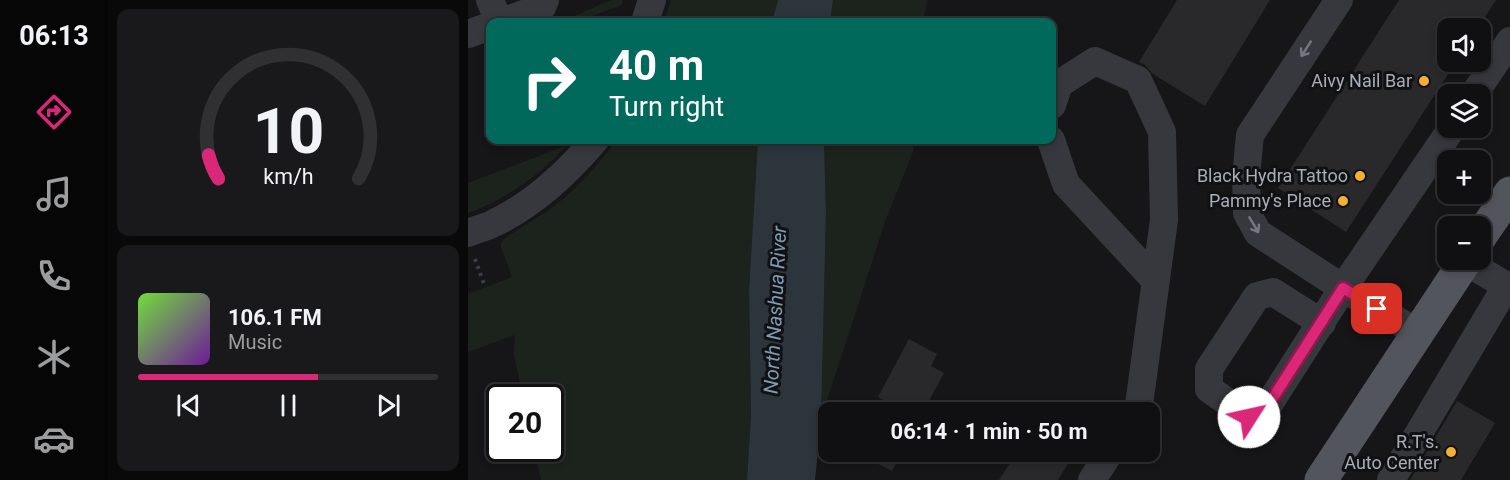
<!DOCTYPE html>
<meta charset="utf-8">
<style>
:root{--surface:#101012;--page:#19191b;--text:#f1f3f6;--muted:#9c9d9f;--line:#303032;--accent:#db2777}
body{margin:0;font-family:Roboto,sans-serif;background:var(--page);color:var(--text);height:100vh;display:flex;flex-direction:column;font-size:22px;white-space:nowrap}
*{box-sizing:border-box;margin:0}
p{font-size:20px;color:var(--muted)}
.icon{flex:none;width:33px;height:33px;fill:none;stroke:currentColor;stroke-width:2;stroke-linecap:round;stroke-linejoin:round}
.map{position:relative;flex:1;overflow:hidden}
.details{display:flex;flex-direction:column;gap:9px;padding:9px;background:#09090a;width:360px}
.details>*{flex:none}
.guide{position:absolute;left:18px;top:18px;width:570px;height:126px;border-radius:12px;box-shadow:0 3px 9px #0003,0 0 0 2px var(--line);background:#00695c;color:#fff;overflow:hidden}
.buttons{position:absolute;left:969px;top:18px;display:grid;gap:12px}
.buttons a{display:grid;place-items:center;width:54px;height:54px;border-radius:12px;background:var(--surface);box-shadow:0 3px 9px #0003,0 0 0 2px var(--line);font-size:30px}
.speed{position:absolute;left:18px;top:384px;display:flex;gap:12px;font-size:30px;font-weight:700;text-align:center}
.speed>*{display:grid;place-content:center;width:78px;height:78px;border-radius:50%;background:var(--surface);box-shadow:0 3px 9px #0003,0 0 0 2px var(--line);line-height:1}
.speed .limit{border:3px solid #111;border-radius:9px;background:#fff;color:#111}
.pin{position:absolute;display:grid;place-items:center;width:51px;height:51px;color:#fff;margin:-26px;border-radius:12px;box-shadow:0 3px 9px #0006}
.me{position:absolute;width:66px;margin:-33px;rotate:55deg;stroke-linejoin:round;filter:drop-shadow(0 0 4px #0008)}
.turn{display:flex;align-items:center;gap:21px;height:126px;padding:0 24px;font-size:27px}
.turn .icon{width:78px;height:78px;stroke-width:2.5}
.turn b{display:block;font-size:42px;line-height:51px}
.details .card{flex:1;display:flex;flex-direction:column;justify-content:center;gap:9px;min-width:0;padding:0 21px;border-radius:12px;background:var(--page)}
.details .dial{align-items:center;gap:0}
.dial svg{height:156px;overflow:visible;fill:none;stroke:var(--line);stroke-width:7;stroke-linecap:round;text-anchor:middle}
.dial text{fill:var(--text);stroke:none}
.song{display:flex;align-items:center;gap:18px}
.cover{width:72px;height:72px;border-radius:9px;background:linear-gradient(135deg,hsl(100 70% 55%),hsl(280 70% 35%))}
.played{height:6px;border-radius:3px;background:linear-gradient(90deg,var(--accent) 60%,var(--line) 60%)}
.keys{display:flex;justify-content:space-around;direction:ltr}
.trip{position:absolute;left:350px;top:402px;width:342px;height:60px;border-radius:12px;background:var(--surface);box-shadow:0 3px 9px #0003,0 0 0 2px var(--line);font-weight:700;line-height:60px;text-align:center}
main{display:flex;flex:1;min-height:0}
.tab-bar{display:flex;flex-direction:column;width:108px;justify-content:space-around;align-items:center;background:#060607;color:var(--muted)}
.tab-bar .icon{width:42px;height:42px}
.tab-bar .current{color:var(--accent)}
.tab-bar b{font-size:27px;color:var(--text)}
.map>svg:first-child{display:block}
</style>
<main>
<nav class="tab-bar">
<b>06:13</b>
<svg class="icon current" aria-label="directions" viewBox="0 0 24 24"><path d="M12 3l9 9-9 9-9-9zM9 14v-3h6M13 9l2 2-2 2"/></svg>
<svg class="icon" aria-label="music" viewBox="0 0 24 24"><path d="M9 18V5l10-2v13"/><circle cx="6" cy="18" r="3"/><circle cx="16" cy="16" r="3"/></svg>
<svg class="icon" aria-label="phone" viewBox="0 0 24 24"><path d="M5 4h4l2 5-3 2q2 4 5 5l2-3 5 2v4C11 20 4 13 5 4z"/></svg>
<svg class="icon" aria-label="climate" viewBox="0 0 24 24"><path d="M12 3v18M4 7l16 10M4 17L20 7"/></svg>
<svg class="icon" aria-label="car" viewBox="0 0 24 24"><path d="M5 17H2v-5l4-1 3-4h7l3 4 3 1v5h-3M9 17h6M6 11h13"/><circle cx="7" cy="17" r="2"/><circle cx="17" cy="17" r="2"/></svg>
</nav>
<section class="details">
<div class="card dial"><svg viewBox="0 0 100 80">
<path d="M14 69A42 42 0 1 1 86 69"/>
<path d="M14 69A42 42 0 0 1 9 57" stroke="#db2777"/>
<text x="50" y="56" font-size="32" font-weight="700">10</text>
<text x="50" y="72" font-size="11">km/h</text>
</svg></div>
<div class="card">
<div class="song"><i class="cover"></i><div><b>106.1 FM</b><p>Music</p></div></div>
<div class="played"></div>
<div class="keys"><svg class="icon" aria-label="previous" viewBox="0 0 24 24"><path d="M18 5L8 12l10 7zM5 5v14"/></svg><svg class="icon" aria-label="pause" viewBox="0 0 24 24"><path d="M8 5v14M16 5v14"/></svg><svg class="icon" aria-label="next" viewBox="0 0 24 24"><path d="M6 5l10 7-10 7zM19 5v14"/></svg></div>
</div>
</section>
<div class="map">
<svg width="1042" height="480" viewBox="0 0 1042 480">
<rect width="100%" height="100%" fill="#161618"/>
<path fill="#1c231d" d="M143 0H155L153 5 149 7 107 22H93Z
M203 0H310L304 22H196Z
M365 0H460L454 22H362Z
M95 140H103C76 173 40 198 0 213V183L97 146Z
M148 140H290L281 290 283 415 279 480H73L66 449 82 448V398L55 397 46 355 47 335 0 352V294L44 277 33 247V243L35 240C49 229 66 220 81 210 108 190 130 166 148 140Z
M356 140H446L445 152 418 219 353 419 358 214Z"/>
<path fill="#2c353c" d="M310 0H365L362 22H304Z
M290 140H356L358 214 353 419 347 480H279L283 415 281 290Z"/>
<path fill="#29292c" d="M709 0H802L737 106 685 74 677 65 671 62Z
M931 0H1028L1010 28H980V62H988L878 232 810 188Z
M441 339 469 354 463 366 476 373 455 412H435L410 397Z
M989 401 1027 423 993 480H942Z
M387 452H430L433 454 424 471Z
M549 452H607L590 480H531Z"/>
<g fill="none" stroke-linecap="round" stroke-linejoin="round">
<path stroke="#3d3f44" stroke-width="4" stroke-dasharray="3 4.5" stroke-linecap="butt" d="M7 259 16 284"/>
<path stroke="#37383d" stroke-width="28" d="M22 0 31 22
M33 22 67 10 74 7 77 0
M177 22 184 0
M0 34 22 26
M1006 94 1042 41
M584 105 591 84 627 61 670 80 694 132 696 220 671 405 666 412
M583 140 598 184 687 280
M0 233C7 230 15 228 22 225 62 207 99 173 127 140
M997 261 1042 288
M854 323 805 292 789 296 741 369V389L781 417 796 412 875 288 790 233 779 213 778 176 782 135 871 0
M950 333 875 288 984 128
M624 480 642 452
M923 480 1039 285"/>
<path stroke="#53555c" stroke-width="33" d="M1012 237 1042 193
M853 480 998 260"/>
</g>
<defs><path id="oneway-shaft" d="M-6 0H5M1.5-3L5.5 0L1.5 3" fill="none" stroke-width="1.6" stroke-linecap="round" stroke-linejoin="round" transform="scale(1.5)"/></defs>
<g stroke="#757881">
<use href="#oneway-shaft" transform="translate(838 49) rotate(123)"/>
<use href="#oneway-shaft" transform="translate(786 225) rotate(59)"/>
</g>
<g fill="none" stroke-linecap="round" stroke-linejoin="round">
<defs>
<path id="route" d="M781 417 796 412 875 288 909 309"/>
</defs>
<use href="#route" stroke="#8e194d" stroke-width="15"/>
<use href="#route" stroke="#db2777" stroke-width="10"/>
</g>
<g fill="#f2b134" stroke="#111113" stroke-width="2">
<circle cx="956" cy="81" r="6"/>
<circle cx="892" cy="176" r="6"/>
<circle cx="875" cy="201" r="6"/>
<circle cx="983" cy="452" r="6"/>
</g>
<g text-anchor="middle" stroke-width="6" stroke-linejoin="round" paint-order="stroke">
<g font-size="18" fill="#a8adb8" stroke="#111113" text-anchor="end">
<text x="944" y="87">Aivy Nail Bar</text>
<text x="880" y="182">Black Hydra Tattoo</text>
<text x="863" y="207">Pammy's Place</text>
<text x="971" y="448">R.T's.<tspan x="971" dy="21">Auto Center</tspan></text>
</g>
<g font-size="20" font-style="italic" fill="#7f9bb3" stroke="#111113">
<text transform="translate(307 310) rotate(-87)" y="7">North Nashua River</text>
</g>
</g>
</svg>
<div class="buttons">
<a><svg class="icon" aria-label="sound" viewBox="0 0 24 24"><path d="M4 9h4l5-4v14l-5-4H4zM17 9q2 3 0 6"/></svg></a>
<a><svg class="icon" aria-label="layers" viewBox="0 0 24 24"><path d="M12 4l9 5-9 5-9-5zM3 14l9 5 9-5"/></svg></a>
<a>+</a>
<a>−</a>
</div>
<div class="speed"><div class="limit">20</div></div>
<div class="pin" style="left:909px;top:309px;background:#d93025"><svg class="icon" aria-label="arrive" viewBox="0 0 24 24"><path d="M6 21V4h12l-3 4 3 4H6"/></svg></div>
<svg class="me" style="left:781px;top:417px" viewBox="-20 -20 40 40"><circle r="19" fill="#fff"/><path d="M0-13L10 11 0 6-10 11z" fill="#db2777"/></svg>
<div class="trip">06:14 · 1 min · 50 m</div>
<div class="guide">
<div class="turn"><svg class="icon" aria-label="right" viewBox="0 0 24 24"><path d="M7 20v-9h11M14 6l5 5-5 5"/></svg><div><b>40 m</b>Turn right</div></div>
</div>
</div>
</main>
